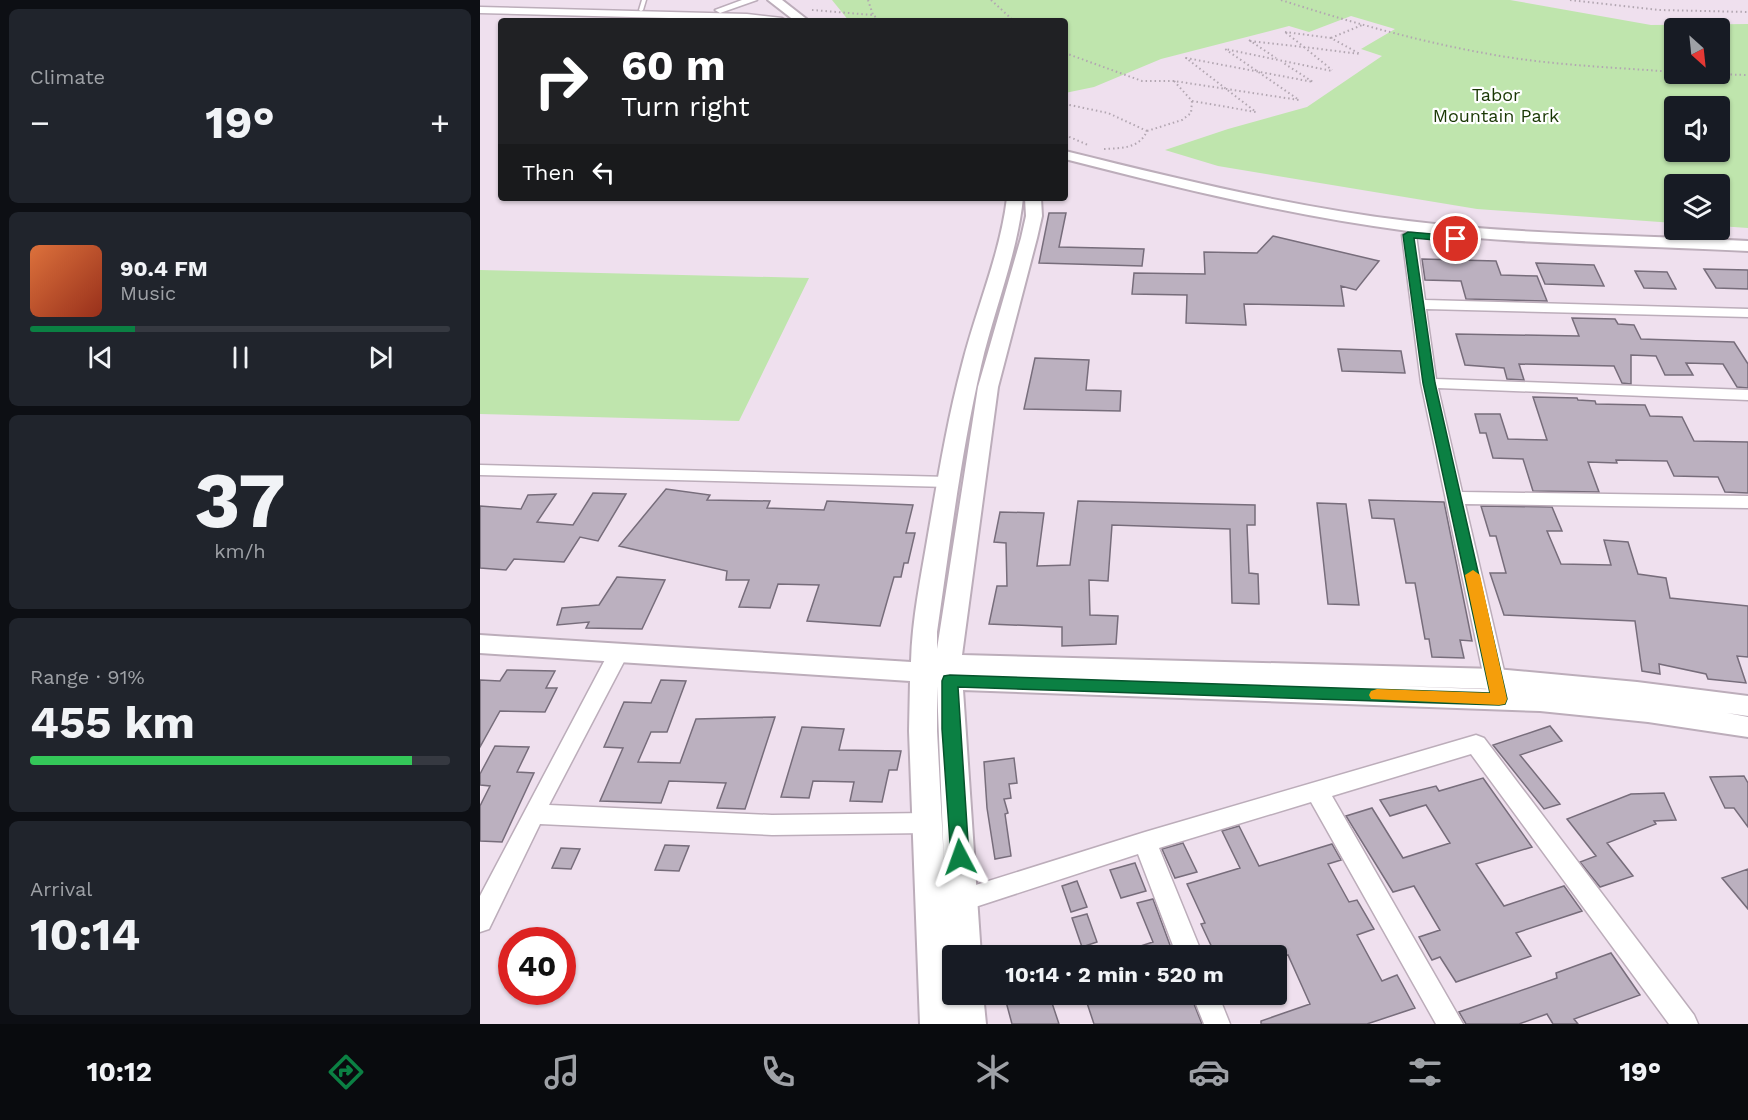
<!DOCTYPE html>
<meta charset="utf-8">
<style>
:root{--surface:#171b24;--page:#20242c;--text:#f1f3f6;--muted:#9ea1a6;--line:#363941;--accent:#0b8043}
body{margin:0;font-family:"Work Sans",sans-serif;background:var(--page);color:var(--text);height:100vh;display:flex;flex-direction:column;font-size:22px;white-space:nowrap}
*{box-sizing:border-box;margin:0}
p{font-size:20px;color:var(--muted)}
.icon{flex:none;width:33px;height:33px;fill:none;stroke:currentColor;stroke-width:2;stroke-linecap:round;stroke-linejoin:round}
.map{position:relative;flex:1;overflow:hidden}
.sheet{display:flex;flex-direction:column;gap:9px;padding:9px;background:#0d0f14;width:480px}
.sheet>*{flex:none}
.guide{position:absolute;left:18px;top:18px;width:570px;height:183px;border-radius:6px;box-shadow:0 2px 4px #0004;background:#202124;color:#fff;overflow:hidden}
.needle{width:39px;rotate:153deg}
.controls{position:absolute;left:1184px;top:18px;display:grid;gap:12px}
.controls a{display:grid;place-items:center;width:66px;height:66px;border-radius:6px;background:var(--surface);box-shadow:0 2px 4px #0004;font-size:30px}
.speed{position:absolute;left:18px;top:927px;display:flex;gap:12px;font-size:30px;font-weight:700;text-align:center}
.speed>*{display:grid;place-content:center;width:78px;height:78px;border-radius:50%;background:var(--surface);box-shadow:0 2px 4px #0004;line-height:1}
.speed .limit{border:9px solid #d22;background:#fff;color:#111}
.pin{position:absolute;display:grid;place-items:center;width:51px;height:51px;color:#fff;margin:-26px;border:3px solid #fff;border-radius:50%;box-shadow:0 2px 6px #0007}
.me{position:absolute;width:66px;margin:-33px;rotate:356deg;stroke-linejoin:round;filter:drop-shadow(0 0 4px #0008)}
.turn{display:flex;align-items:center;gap:21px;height:126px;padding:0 24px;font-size:27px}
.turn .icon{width:78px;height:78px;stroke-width:2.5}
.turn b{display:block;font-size:42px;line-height:51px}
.then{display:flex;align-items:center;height:57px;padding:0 24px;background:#0003;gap:12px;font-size:22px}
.big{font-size:45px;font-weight:700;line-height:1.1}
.sheet .widget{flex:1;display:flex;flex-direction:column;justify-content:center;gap:9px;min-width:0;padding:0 21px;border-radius:9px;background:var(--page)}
.sheet .dial{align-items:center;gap:0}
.dial b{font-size:78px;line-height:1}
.song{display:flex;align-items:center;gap:18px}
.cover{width:72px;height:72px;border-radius:9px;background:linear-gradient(135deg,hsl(20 70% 55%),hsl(10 70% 35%))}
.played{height:6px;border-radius:3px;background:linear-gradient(90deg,var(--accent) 25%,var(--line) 25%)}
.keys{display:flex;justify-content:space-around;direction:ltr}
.heat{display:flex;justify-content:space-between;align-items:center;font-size:33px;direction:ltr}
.charge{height:9px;border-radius:4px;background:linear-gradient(90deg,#34c759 91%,var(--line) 0)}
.trip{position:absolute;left:462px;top:945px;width:345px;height:60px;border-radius:6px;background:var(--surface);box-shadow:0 2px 4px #0004;font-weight:700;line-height:60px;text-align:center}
.tab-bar{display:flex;height:96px;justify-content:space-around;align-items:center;background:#090b0e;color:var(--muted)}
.tab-bar .icon{width:42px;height:42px}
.tab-bar .selected{color:var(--accent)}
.tab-bar b{font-size:27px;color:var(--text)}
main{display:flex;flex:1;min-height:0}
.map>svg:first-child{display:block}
</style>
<main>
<section class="sheet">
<div class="widget"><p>Climate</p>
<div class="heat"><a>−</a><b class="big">19°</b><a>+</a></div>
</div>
<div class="widget">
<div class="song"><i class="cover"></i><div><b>90.4 FM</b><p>Music</p></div></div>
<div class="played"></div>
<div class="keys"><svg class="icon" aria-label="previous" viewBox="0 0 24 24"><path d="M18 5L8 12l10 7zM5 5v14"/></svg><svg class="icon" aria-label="pause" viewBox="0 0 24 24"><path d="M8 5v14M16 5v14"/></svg><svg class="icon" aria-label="next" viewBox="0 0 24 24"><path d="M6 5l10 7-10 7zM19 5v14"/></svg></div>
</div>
<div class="widget dial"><b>37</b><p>km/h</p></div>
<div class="widget"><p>Range · 91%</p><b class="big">455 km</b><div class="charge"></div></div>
<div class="widget"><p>Arrival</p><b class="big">10:14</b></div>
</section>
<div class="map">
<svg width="1268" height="1024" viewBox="0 0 1268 1024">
<rect width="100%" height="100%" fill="#efe0ee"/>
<path fill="#bfe5ad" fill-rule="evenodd" d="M352 0H1030L1171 25 1268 24V228L1239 226V184H1194V223L997 209 738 166 685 150 748 129 827 107 902 56 881 49 915 29 871 16 829 32 809 26 681 59 614 87 585 93V21H369ZM1194 28H1239V74H1194ZM1194 106H1239V152H1194Z
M0 270 329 278 259 421 0 414Z"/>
<path fill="#bbb0bf" stroke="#776d7b" stroke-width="1.5" d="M569 213H586L579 247 664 249 662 266 559 263Z
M793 236 899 261 876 290 861 286 864 306 764 304 766 325 706 323 707 295 652 294 654 273 725 274 724 252 777 253Z
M942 259 1016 261 1021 275 1057 276 1067 301 986 299 981 281 945 280Z
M1056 263 1114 265 1124 286 1065 284Z
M1224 269 1268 270V289L1236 288Z
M1155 271 1187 272 1196 289 1164 288Z
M1092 318 1135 319 1138 324 1154 325 1161 339 1254 342 1268 364V388L1257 387 1243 364 1206 363 1213 375H1185L1176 356 1151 355V384L1142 383 1134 366 1039 364 1044 380 1027 379 1024 368 985 365 976 334 1099 336Z
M858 349 921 351 925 373 862 371Z
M555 358 609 360 606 390 641 391 640 411 544 409Z
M1053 397 1097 398 1098 400 1115 401 1116 404 1165 405 1170 416 1202 417 1214 441 1268 442V493L1245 492 1238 477 1194 476 1187 461 1136 460 1137 463 1108 462 1119 492 1053 491 1043 459 1013 458 1006 433H1000L995 414H1020L1028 439 1067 440Z
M186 489 230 495 227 500 290 501 287 508 344 510 347 501 433 505 426 533H435L428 563H424L421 577H414L400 626 327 621 339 585 298 584 290 608 259 607 269 580H246L247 571 139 546Z
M113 493 146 494 118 541 100 537 84 562 34 559 26 570 0 568V506L41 509 48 495 76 494 57 522 93 525Z
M889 500 964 502 992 641 980 640 984 658 952 657 949 639H945L935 583H926L914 519 892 518Z
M598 501 775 505V525H767L769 573 778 574 779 604 752 603 750 529 632 525 628 581 609 580 610 615 638 616 636 644 582 646V627L509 624 517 586H527L526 543 514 542 520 512 564 513 557 566 590 565Z
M837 503 866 504 879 605 848 604Z
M1001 506 1072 507 1082 531H1067L1081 564 1131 565 1124 540 1148 542 1158 574 1186 578 1190 598 1268 606V657L1257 656 1266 683 1228 679 1226 674 1179 664 1180 674 1162 671 1155 621 1024 615 1010 573H1026L1016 536H1010Z
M137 577 185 580 162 629 106 628 109 622 77 625 82 608 119 605Z
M27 670 75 671 66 688H77L65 712 20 711 0 747V680L20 681Z
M181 680 206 681 187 732H171L158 762 200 763 216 719 295 717 265 809 237 808 246 783 189 781 181 803 120 801 143 748 124 747 144 702 171 703Z
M1070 726 1082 741 1040 755 1080 804 1064 809 1013 745Z
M322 727 364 729 359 750 421 751 417 770H409L402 802 370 801 374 782 333 781 329 798 301 797Z
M15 746 49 747 37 772 54 773 22 842 0 841V806L10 786 0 785V774Z
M534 758 537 783 529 784 531 798 524 799 528 813 525 814 531 856 515 859 507 808 504 762Z
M1264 776 1268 783V827L1254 808H1245L1230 777Z
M1003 778 1052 847 996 864 1024 906 1084 886 1102 911 1036 933 1051 956 976 982 960 957 952 960 939 937 960 930 934 886 913 892 866 816 892 808 923 858 970 843 946 805 910 816 900 800 956 786 959 791Z
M1184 793 1196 820 1174 821 1176 824 1127 843 1153 876 1120 887 1100 862 1116 856 1087 819 1151 794Z
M759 826 779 866 852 844 861 860 848 864 869 902 877 900 894 929 877 935 902 981 917 975 935 1008 887 1024H781V1021L830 1004 808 955 796 958V956H736L721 924 725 923 707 884 760 868 742 831Z
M703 843 717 872 695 878 682 849Z
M185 845 209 846 199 871 175 870Z
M81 848 100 849 91 869 72 868Z
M655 863 666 891 641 898 630 870Z
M1268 869V909L1242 878Z
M597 881 607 907 591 912 582 886Z
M673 899 694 956H642V952L673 942 657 903Z
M607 914 617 942 602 947 592 918Z
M1131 953 1160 995 1094 1019 1098 1024H1073L1067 1014 1039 1024H986L979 1012 1077 978 1076 973Z
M537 994H569L579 1024H532L525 998Z
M604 994H710L722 1024H614Z"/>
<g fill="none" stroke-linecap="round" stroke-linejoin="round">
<defs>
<path id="service" d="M162 0H166L163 10 161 11 159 10Z"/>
<path id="minor" d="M262 0H277L240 13 235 10Z
M0 7 267 14 302 18 307 21 0 13Z
M929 231 936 235 945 300 1268 309V317L946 309 956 379 1268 390V400L958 388 982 492 1268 496V508L985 504 1029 692 1025 698 1018 700 1011 698 1007 692 941 383 922 235Z
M0 465 469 477 475 478 478 482 475 486 469 487 0 475Z
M138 647 145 649 148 654 69 805 292 815 448 813 456 816 460 823 456 830 448 833 292 835 60 824 9 929 0 932V896L128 654 131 649Z
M996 735 1004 738 1214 1015 1218 1024H1189L991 754 852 796 983 1024H956L831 802 679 848 723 956H697L658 854 483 911 474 908 471 900 474 892 483 889 665 832Z
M712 994H738L750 1024H724Z"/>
<path id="tertiary" d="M288 0H302L329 21H315Z
M585 151C698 179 812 207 928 221 1041 235 1154 235 1268 241V251C1154 245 1041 245 928 231 812 216 698 188 585 159Z
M527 198H543C537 255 514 310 501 366 481 453 470 543 457 632V649L498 387 541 238 546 216 545 198H561L562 216 557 238 518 387 482 655 1016 669 1157 682 1268 696V716L1247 713 1268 717V737L1168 722 1060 711 483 690 501 956H472V964L470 958 472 991V994H503L506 1024H440L429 731 430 681 0 653V635L431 662C432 619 441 577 448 535 458 478 467 421 482 365 496 309 520 255 527 198ZM457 686 464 863 457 731ZM915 686 1016 689 1028 690Z"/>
</defs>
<use href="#service" stroke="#bcadba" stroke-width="3"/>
<use href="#minor" stroke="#bcadba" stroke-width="3"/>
<use href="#tertiary" stroke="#bcadba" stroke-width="4"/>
<path stroke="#b2a6b1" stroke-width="2" stroke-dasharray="1.5 3" stroke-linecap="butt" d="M388 0 393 15
M511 0 534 21
M801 0C879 25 958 47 1040 59 1091 66 1143 68 1194 72
M1090 0 1179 10 1268 12
M332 10 393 15 401 21
M805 32 851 38 880 54 824 47Z
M851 38 882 25
M769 40 796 58
M770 41 824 47
M824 47 852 70
M585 53 662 81H694
M1228 74 1268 75
M712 101 776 112 706 58 833 82 802 62
M585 104 628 113 667 131C659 149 641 148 624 149
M667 131 702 120 711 113 712 101 694 81 819 100 745 49 852 71
M585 135 608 145"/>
<use href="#service" fill="#fff" fill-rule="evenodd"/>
<use href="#minor" fill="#fff" fill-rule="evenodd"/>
<use href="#tertiary" fill="#fff" fill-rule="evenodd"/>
</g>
<path fill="#0b8043" stroke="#07532c" stroke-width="1.5" d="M928 232 976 236 981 239 976 242 934 238 955 383 1027 699 1025 704 1019 705 478 687 489 857 486 862 480 865 473 862 471 857 462 729V681L464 676 470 675 1010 693 943 383 923 235Z"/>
<path fill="#f59e0b" d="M993 570 1000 575 1027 699 1025 704 1019 705 891 699 889 695 891 691 897 689 1010 693 985 575Z"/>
<g text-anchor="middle" stroke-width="4.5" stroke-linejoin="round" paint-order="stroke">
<g font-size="18" fill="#1a3804" stroke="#fff">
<text x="1016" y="101">Tabor<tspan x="1016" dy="21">Mountain Park</tspan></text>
</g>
</g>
</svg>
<div class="controls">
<a><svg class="needle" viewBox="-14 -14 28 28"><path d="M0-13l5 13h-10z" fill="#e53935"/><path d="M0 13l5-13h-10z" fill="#9ea1a6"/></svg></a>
<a><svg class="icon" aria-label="sound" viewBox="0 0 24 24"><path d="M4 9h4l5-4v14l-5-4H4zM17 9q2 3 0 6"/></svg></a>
<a><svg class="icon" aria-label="layers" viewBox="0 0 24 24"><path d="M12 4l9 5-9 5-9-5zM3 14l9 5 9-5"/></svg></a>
</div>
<div class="speed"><div class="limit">40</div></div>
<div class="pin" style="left:976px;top:239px;background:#d93025"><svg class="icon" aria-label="arrive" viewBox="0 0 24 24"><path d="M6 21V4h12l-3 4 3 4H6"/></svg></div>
<svg class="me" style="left:480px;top:857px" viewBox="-20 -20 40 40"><path d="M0-17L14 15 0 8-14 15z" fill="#0b8043" stroke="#fff" stroke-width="4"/></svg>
<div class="trip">10:14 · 2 min · 520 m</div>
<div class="guide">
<div class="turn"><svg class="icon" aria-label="right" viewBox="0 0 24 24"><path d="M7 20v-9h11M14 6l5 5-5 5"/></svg><div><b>60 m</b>Turn right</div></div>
<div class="then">Then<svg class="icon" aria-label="left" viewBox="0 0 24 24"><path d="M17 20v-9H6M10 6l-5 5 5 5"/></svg></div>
</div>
</div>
</main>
<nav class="tab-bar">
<b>10:12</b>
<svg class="icon selected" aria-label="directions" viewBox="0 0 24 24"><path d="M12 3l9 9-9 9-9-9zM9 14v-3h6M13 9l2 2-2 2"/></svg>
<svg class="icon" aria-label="music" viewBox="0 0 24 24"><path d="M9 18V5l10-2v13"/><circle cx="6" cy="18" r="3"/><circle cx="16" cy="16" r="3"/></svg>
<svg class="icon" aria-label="phone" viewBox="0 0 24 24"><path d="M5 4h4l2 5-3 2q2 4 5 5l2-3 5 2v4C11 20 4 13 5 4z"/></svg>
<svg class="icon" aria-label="climate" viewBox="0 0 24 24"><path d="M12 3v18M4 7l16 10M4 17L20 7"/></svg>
<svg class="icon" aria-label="car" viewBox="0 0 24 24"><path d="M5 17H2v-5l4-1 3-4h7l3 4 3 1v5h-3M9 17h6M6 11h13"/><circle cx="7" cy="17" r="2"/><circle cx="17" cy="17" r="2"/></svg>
<svg class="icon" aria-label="filters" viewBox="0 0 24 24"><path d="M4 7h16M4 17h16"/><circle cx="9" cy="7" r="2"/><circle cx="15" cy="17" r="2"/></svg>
<b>19°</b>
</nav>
